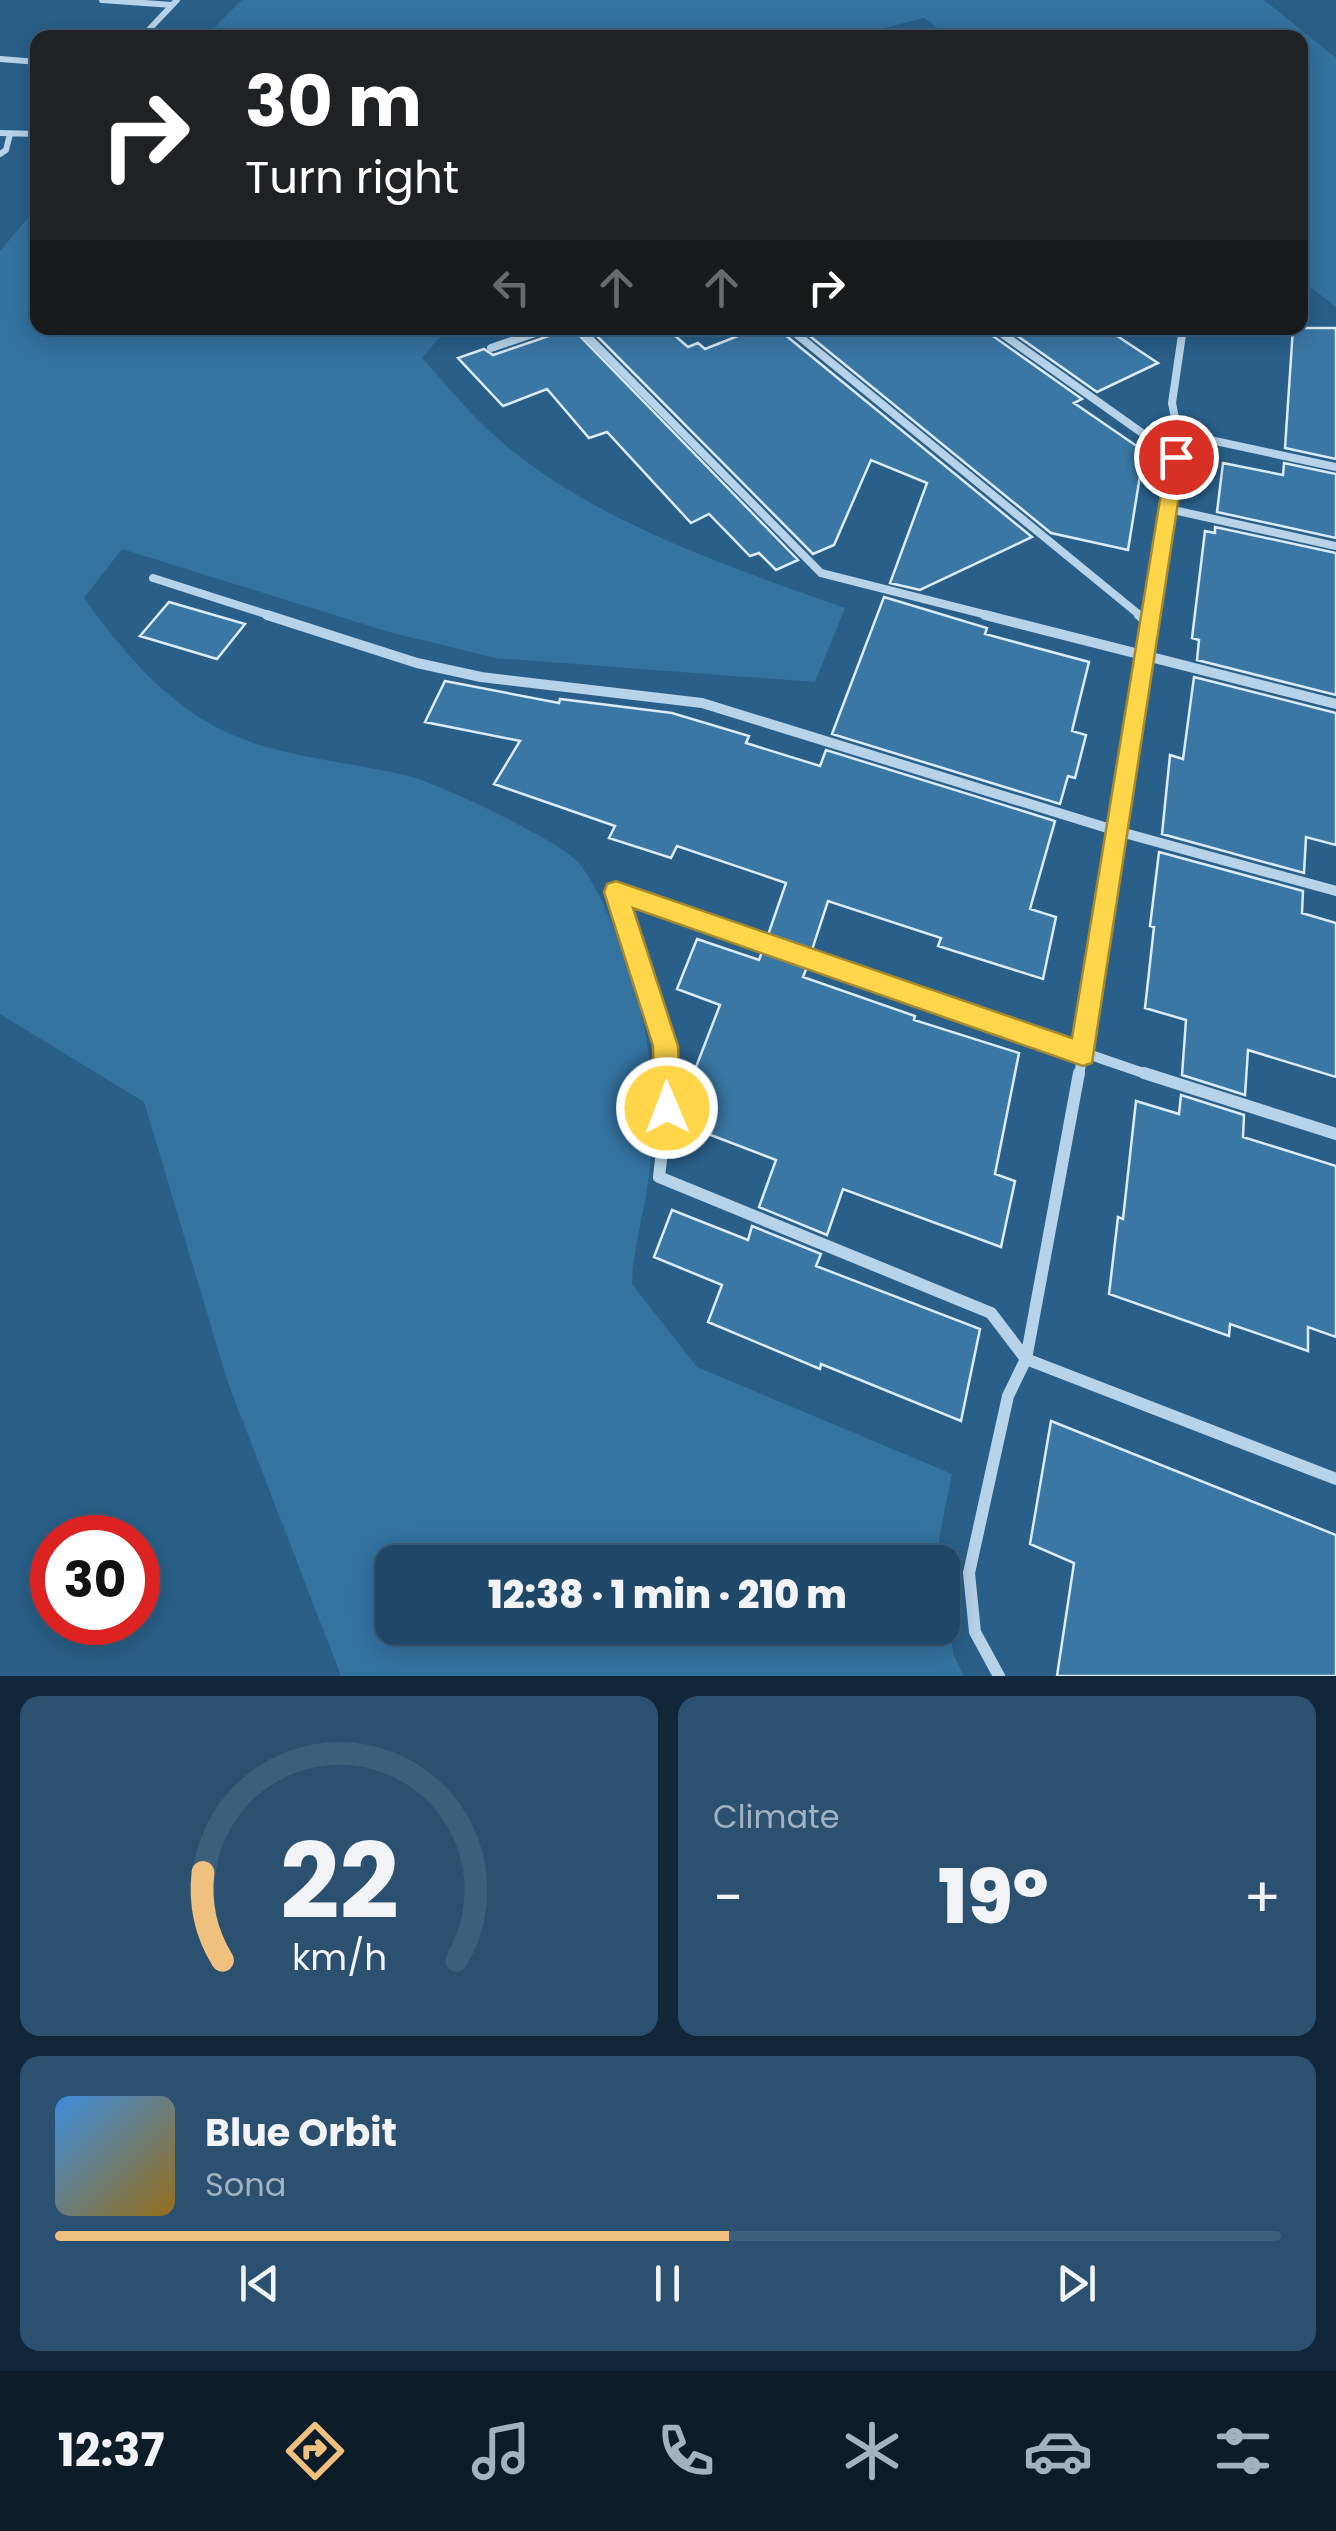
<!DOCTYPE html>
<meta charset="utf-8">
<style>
:root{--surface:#1f4767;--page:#2c5170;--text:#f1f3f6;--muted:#a1b2c0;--line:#3c5f7b;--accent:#f0c17e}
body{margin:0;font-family:Poppins,sans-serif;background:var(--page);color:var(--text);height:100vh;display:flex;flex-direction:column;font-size:38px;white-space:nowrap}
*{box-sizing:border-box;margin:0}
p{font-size:32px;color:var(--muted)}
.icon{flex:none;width:55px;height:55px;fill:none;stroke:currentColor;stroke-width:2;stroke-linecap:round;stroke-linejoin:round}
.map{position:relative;height:1676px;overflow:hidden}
.panel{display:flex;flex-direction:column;gap:20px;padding:20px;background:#112739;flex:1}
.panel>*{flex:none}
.top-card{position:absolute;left:30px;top:30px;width:1278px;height:305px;border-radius:20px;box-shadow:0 5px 25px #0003,0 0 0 2px var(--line);background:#202124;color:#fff;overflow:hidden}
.speed{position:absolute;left:30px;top:1515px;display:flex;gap:20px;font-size:50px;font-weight:700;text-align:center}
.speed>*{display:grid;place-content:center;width:130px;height:130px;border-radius:50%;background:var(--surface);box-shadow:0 5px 25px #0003,0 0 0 2px var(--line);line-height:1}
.speed .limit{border:15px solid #d22;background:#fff;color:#111}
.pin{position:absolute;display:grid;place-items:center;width:85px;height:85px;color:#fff;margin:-42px;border:5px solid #fff;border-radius:50%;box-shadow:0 2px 10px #0007}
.me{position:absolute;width:110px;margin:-55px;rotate:359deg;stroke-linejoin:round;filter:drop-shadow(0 0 8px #0008)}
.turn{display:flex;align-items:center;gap:35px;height:210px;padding:0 50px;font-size:45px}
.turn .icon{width:130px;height:130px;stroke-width:2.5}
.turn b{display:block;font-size:70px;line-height:85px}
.lanes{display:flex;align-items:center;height:95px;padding:0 50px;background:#0003;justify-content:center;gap:50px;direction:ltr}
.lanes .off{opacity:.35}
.big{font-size:75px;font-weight:800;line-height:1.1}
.panel .tile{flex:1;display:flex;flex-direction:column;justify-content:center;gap:15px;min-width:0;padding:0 35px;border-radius:20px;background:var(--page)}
.panel .dial{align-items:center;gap:0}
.dial svg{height:260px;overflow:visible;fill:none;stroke:var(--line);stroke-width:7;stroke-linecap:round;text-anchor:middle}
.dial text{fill:var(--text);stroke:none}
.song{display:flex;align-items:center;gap:30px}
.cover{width:120px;height:120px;border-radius:15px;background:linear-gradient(135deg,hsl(210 70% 55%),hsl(40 70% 35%))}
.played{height:10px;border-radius:5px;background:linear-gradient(90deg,var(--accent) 55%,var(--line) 55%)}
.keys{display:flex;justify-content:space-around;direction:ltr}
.heat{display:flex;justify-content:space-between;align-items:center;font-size:55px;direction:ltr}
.panel .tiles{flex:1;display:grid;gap:20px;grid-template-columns:1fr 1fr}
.tile:last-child{grid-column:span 2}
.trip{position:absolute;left:375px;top:1545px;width:585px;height:100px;border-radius:20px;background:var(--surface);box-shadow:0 5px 25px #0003,0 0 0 2px var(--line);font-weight:800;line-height:100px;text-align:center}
.dock{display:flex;height:160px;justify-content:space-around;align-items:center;background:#0c1c29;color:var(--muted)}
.dock .icon{width:70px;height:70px}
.dock .current{color:var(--accent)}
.dock b{font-size:45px;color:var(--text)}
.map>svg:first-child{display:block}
</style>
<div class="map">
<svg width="1336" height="1676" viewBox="0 0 1336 1676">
<rect width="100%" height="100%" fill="#295f89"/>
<path fill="#3472a0" d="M242 0H1264L1336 58V307L1300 279V38L950 37 924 18 844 38 205 37Z
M37 207 38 328H447L422 358C443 380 462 405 484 426 580 518 723 564 845 608L815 682 495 658 389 632 122 549 84 598C120 648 162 699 218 728 276 758 347 761 409 776 440 784 556 839 577 861 609 896 646 1011 649 1059 652 1102 654 1151 646 1195 641 1225 633 1253 632 1284L697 1367 952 1474 939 1539 942 1562H392V1628H942L943 1566 953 1654 964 1676H341L228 1383 144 1102 0 1014V251Z"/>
<path fill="#3a77a5" stroke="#dbebf7" stroke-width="2.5" d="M557 328H572L798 560 776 570 759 553 750 556 709 514 691 523 607 432 589 438 547 389 503 406 458 358 484 349 493 355 552 335Z
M589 328H666L688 347 698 343 705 349 758 328H782L784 334 1032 537 920 590 890 583 927 483 871 460 834 545 813 554Z
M800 328H987L990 334 1082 399 1074 403 1144 451 1128 550 1051 533Z
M1006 328H1105L1158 363 1097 392Z
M1293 328H1336V459L1285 448Z
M1223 463 1283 475 1284 463 1336 474V538L1217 512Z
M1215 527 1336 553V695L1197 660 1199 640 1192 638 1205 531 1215 533Z
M884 597 987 628 985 634 1089 662 1072 731 1086 735 1075 778 1068 776 1060 804 832 734Z
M169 602 245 624 217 659 140 636Z
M1194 677 1336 713V845L1306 837 1304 873 1162 834 1170 755 1183 759Z
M445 681 559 703 560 699 672 713 749 736 746 743 820 766 826 750 1055 821 1030 909 1056 917 1043 979 938 946 941 938 828 901 812 950 768 935 786 883 677 846 671 858 609 838 615 826 494 784 520 741 425 722Z
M1159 852 1303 891 1302 913 1336 923V1077L1248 1050 1245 1095 1182 1075 1186 1020 1145 1008 1154 927 1150 926Z
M697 939 759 960 762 952 807 967 803 977 915 1016 914 1020 1019 1053 995 1174 1015 1181 1001 1247 843 1189 827 1235 759 1207 776 1160 695 1129 709 1093 689 1085 720 1005 677 989Z
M1181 1095 1244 1115 1243 1137 1336 1166V1337L1308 1327V1351L1230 1324 1229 1336 1109 1294 1118 1217 1123 1219 1136 1101 1179 1114Z
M672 1210 748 1240 752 1226 821 1254 816 1266 980 1329 961 1421 821 1364 820 1369 708 1322 722 1285 654 1257Z
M1051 1421 1336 1535V1676H1057L1074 1563 1030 1544Z"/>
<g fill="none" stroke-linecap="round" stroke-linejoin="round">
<path stroke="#b7d3e9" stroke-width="6" d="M102 0 172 5
M141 38 177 0
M0 59 38 62
M0 133 38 134
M0 154 6 150 10 134"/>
<path stroke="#b7d3e9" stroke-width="8" d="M579 328 821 573 995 617
M789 328 1142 617
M994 328 1176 457
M491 348 550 328
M1178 433 1336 467
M1169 509 1336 546
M153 578 275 617
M1152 617 1178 433 1172 403 1183 328"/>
<path stroke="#b7d3e9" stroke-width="10" d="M267 615 417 663 481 677 702 703 1117 831 1336 891
M985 615 1336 704
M1139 615 1151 625
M666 1076 665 1046 615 892 1152 1076
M1079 1076 1152 615"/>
<path stroke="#b7d3e9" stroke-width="12" d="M666 1073 667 1108 659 1177 991 1313 1026 1359 1336 1479
M1144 1073 1336 1134
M999 1676 975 1632 969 1573 1008 1396 1026 1359 1079 1073"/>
</g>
<path fill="#ffd54a" stroke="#a68a30" stroke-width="2.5" d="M1176 451 1185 457 1092 1063 1083 1066 633 908 678 1046 680 1108 676 1117 667 1121 658 1117 654 1108 653 1046 604 892 607 884 616 881 1072 1038 1167 457Z"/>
</svg>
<div class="speed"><div class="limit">30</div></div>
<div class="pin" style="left:1176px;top:457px;background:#d93025"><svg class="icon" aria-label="arrive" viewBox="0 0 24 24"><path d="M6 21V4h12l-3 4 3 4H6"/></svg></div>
<svg class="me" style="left:667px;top:1108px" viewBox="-20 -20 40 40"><circle r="17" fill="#ffd54a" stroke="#fff" stroke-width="3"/><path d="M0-11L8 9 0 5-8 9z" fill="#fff"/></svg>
<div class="trip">12:38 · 1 min · 210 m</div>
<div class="top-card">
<div class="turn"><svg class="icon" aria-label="right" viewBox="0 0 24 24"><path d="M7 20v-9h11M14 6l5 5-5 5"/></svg><div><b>30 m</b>Turn right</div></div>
<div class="lanes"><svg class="icon off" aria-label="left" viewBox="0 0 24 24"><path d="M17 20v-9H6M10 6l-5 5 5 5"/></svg><svg class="icon off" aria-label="ahead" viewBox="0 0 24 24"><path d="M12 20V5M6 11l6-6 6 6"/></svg><svg class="icon off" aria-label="ahead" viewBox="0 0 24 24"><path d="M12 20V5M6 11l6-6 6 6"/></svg><svg class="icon" aria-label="right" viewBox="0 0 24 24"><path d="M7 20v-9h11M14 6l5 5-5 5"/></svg></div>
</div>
</div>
<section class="panel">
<div class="tiles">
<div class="tile dial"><svg viewBox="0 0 100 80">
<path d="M14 69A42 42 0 1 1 86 69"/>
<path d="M14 69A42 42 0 0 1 8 42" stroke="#f0c17e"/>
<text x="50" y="56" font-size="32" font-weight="700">22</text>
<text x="50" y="72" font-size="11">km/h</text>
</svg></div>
<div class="tile"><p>Climate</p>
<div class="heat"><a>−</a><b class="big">19°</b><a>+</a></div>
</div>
<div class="tile">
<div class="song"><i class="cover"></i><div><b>Blue Orbit</b><p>Sona</p></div></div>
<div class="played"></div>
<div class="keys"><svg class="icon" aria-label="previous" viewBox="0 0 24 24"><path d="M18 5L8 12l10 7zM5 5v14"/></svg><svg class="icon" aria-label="pause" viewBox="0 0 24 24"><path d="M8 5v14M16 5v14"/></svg><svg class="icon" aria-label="next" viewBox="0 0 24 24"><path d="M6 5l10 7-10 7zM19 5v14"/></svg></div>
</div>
</div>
</section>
<nav class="dock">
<b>12:37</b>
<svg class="icon current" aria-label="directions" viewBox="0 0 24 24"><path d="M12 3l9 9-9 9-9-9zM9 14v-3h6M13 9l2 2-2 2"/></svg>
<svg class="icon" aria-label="music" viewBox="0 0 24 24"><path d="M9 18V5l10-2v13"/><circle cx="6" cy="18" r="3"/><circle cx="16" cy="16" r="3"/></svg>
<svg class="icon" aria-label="phone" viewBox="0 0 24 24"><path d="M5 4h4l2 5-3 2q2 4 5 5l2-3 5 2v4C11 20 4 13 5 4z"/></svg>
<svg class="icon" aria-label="climate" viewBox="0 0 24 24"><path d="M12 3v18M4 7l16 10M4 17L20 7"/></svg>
<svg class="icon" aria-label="car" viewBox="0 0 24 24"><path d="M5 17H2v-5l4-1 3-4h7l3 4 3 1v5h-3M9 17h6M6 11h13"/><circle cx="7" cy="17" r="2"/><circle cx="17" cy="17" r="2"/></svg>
<svg class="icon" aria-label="filters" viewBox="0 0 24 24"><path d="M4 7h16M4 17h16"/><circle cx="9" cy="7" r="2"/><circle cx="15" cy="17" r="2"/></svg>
</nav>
